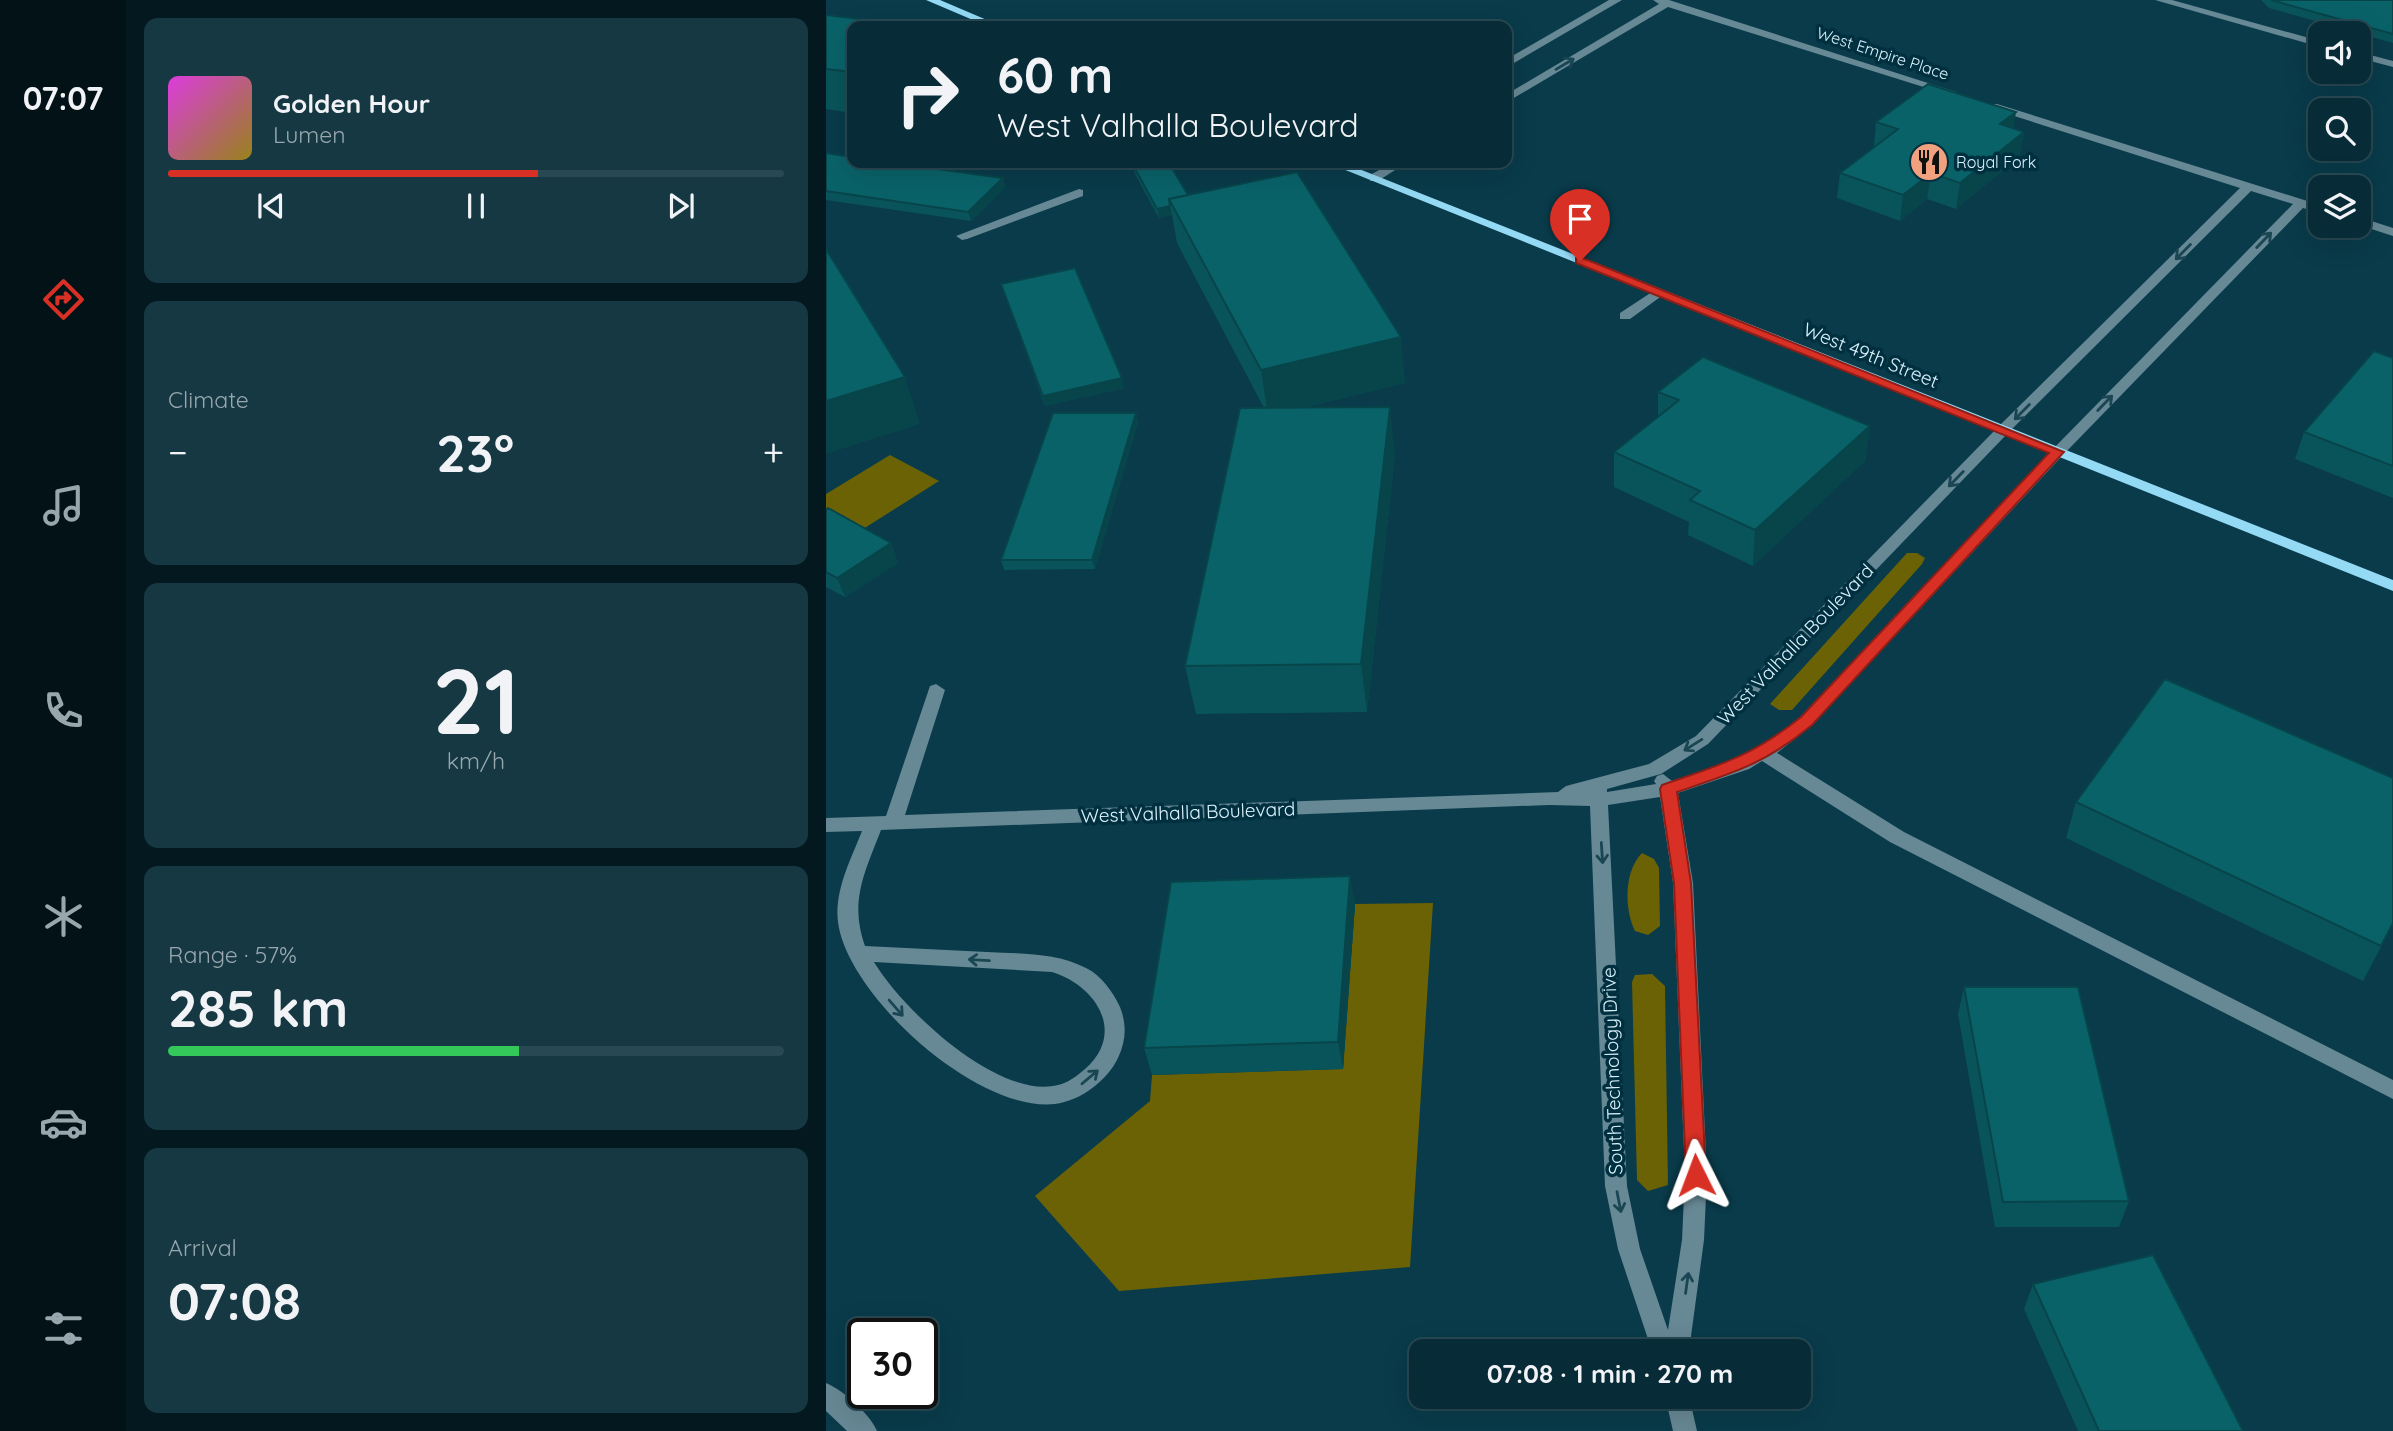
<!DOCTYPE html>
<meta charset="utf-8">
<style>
:root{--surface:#072c38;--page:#153843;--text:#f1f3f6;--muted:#98a7ae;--line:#284853;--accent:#d93025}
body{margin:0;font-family:Quicksand,sans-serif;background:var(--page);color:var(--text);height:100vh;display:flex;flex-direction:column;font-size:26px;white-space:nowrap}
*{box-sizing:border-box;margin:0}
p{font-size:23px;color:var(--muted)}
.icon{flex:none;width:38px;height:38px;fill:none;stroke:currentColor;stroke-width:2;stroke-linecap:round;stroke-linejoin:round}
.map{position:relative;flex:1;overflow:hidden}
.panel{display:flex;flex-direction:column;gap:18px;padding:18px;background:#04181f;width:700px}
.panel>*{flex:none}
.hud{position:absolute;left:21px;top:21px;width:665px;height:147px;border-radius:14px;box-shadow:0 7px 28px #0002,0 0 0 2px var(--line);background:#072c38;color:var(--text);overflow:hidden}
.fabs{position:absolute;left:1482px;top:21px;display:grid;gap:14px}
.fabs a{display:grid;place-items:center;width:63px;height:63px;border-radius:14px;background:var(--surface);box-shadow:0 7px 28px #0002,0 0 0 2px var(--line);font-size:35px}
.speed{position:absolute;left:21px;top:1318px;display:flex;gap:14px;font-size:35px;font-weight:700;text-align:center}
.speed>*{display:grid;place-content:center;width:91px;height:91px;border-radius:50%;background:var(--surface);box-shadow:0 7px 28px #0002,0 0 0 2px var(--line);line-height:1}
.speed .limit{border:4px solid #111;border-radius:10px;background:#fff;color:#111}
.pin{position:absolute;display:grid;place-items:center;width:60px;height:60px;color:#fff;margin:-72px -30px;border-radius:50% 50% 50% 0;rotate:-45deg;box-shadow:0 0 7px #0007}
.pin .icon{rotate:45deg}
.me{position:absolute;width:77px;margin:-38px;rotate:357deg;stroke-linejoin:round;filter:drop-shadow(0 0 5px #0008)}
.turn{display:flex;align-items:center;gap:24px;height:147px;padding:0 35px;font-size:32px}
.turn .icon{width:91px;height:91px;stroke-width:2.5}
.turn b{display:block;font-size:49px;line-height:60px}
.big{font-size:52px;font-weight:700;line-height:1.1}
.panel .tile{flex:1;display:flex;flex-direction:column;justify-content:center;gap:10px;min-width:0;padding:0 24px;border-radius:14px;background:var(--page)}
.panel .dial{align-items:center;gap:0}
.dial b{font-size:91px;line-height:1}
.song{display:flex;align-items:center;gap:21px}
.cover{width:84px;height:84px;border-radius:10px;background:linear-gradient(135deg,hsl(300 70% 55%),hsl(50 70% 35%))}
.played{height:7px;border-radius:4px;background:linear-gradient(90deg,var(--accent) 60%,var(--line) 60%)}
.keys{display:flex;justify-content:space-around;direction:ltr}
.heat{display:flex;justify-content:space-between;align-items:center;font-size:38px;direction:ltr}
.charge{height:10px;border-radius:5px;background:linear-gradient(90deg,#34c759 57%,var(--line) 0)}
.trip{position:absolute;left:583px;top:1339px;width:402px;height:70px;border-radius:14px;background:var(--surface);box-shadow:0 7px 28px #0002,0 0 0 2px var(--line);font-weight:700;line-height:70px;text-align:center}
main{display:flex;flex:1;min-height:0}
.tabs{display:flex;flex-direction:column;width:126px;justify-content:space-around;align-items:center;background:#031216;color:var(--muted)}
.tabs .icon{width:49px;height:49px}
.tabs .selected{color:var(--accent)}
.tabs b{font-size:32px;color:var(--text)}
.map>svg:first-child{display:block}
</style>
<main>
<nav class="tabs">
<b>07:07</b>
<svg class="icon selected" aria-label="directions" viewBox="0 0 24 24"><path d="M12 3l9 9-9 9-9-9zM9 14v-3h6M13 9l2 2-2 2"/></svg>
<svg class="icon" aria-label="music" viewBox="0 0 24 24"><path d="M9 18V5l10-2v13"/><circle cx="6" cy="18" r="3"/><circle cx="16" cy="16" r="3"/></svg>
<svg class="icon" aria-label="phone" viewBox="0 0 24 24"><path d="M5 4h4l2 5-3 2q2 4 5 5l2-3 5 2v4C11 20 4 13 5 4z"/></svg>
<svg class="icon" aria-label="climate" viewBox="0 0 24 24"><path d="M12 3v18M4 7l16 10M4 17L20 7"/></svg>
<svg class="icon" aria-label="car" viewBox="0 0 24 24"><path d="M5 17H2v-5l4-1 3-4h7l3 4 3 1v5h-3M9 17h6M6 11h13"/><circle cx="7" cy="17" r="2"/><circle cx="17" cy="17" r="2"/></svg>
<svg class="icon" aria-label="filters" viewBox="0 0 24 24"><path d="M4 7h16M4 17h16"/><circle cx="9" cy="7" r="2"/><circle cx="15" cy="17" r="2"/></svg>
</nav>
<section class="panel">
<div class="tile">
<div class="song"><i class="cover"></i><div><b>Golden Hour</b><p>Lumen</p></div></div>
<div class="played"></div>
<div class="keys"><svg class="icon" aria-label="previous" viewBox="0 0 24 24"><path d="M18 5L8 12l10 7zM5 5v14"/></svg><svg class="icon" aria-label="pause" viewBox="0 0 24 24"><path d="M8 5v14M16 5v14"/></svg><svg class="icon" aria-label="next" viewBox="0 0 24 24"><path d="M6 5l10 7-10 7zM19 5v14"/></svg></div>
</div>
<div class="tile"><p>Climate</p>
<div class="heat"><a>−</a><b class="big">23°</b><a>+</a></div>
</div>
<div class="tile dial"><b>21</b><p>km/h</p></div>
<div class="tile"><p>Range · 57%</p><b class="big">285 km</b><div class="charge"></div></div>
<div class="tile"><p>Arrival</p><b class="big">07:08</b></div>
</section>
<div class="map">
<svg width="1567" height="1431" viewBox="0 0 1567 1431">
<rect width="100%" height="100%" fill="#093b4a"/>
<path fill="#6a6205" d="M64 455 113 481 26 536 0 534V494Z
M1081 553H1091L1099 558 1096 564 966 710H953L944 704Z
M816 853 828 859 833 868 834 926 822 935 809 931C798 909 798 871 816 853Z
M607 903 584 1267 293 1291 209 1196 324 1101 326 1075 517 1069 529 904Z
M826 974 839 986 842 1185 822 1191 811 1180 806 982 809 975Z"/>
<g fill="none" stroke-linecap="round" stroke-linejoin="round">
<path fill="#678895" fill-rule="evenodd" d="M783 0H796L681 67V59Z
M827 0H843L1130 92 1120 94 842 7 681 102V94L833 4Z
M1329 0H1346L1494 41V47Z
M1533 52 1567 61V67L1533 58Z
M1163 104H1171L1494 205V213L1477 208 1237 455 986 725 951 753 1078 832 1567 1080V1099L1064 842 936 761 923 769 852 793 867 883 881 1175 878 1240 863 1351H826L792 1249 779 1186 764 806 723 805 55 830C39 872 23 901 39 946 80 948 120 950 161 952 194 954 229 952 260 968 275 975 287 992 294 1007 301 1025 300 1041 292 1058 281 1081 254 1101 229 1104 151 1113 21 995 12 922 8 891 25 859 36 831L0 832V818L60 816 104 686 110 684 119 690 79 815 732 792 740 786 823 764 870 736 1172 427 1414 188 1163 108ZM1425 191 1467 204 1227 449 974 717C929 754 901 763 846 781L837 774 831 776 828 781 830 784 781 792V789L835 774 882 744 1182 433ZM834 797 847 883 859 1175 856 1240 842 1330 814 1249 801 1186 782 805ZM48 962 226 972C269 985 301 1032 259 1069 252 1075 242 1083 232 1085 172 1100 76 1009 48 962Z
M566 163H580L552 181H544V175Z
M253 189 257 190V196L141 239 136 240 130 236Z
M1533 217 1567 228V236L1533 225Z
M832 288 839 292 837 295 804 319H794V313Z
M0 1383C17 1390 44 1414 51 1431H21L0 1411Z
M839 1396H863L871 1431H847Z"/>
<path fill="#94daf5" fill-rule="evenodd" d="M100 0H114L175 26H161Z
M502 163H518L1567 580V591Z"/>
</g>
<path fill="#09545a" d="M1435 0H1567V43L1443 8Z
M0 15 26 26V113L0 109Z
M1050 122 1187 128 1198 132 1193 157 1130 209 1101 199 1074 221 1011 198 1014 173 1048 147Z
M0 153 177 178 179 187 145 221 0 200Z
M307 165 362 195 579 383 476 408 569 454 541 712 370 714 359 666 438 408 351 243 346 215 333 218 309 174Z
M175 284 298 388 219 406Z
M1567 358V498L1469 459 1478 432Z
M832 392 1044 426 1039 461 927 566 862 535 863 522 788 487V452L832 417Z
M310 413 312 422 269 569 178 570 175 560Z
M0 510 65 543 72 563 19 597 0 587Z
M1567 778V925L1537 981 1240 838 1250 802Z
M529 904 517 1069 326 1075 318 1048Z
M1138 987 1303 1201 1293 1227H1169L1132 1014Z
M1207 1284 1417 1431H1252L1198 1309Z"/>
<path fill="#07454a" d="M1190 112 1186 137 1174 124Z
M1198 132 1193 157 1130 209 1134 183Z
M1105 173 1101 199 1074 221 1077 195Z
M177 178 179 187 145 221 142 212Z
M344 206 346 215 333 218 331 209Z
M575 337 579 383 442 416 435 370Z
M79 377 94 424 0 454V401Z
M296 378 298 388 219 406 217 396Z
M564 407 569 454 541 712 535 664Z
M310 413 312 422 269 569 266 560Z
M1044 426 1039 461 927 566 929 530Z
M65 543 72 563 19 597 11 578Z
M524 876 529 904 517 1069 512 1042Z
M1567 923V925L1537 981 1555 946Z"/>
<path fill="#0a6269" stroke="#07454a" stroke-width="2" d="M1445 0H1567V34Z
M0 15 94 26H26V72L0 69Z
M1102 84 1190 112 1174 124 1198 132 1134 183 1105 173 1077 195 1014 173 1072 129 1050 122Z
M0 153 26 157V163H68L177 178 142 212 0 191Z
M317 163H343L362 195 343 199 344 206 331 209 307 165Z
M471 172 575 337 435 370 343 199Z
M0 249 79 377 0 401Z
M249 268 296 378 217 396 175 284Z
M1548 351 1567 358V466L1478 432Z
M877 357 1044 426 929 530 864 500 874 491 788 452 853 400 832 392Z
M564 407 535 664 359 666 414 408Z
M227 413H310L266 560H175Z
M2 508 65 543 11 578 0 572V510Z
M1339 679 1567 778V923L1555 946 1250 802Z
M524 876 512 1042 318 1048 345 882Z
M1138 987H1252L1303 1201 1177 1202Z
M1327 1255 1417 1431H1273L1207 1284Z"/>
<defs><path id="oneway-shaft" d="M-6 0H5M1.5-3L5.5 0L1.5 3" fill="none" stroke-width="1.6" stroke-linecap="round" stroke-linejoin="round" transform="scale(1.75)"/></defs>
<g stroke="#1a4654">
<use href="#oneway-shaft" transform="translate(739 64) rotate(-31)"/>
<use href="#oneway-shaft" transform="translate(1438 240) rotate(-46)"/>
<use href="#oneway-shaft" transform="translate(1357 252) rotate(135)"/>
<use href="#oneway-shaft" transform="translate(1279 403) rotate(-46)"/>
<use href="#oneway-shaft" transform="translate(1196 412) rotate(135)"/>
<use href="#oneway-shaft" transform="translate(1130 479) rotate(134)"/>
<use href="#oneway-shaft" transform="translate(867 745) rotate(148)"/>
<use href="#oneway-shaft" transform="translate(776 853) rotate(86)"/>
<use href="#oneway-shaft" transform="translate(153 960) rotate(-177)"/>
<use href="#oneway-shaft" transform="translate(70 1008) rotate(49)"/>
<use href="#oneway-shaft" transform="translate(264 1077) rotate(-40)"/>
<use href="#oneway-shaft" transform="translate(793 1202) rotate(79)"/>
<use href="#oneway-shaft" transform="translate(861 1283) rotate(-82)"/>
</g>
<path fill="#d93025" stroke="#8d1f18" stroke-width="2" d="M754 257 1238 452 986 725C939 764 907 773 851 792L865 883 880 1175 877 1182 870 1184 863 1182 860 1175 848 883 834 789 836 785C894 765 927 756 975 717L1223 453 750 263V258Z"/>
<defs>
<symbol id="restaurant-disc" viewBox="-11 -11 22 22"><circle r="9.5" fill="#f2a17e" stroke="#00303f"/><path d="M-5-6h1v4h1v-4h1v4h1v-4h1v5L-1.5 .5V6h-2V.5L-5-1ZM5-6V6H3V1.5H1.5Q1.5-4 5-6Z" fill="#111"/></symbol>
</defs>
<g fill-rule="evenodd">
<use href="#restaurant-disc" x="1081" y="140" width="44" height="44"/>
</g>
<g text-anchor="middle" stroke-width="7" stroke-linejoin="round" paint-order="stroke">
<g font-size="16" fill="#dbf2fc" stroke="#00303f">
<text transform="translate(1057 53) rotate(18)" y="6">West Empire Place</text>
</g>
<g font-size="16" fill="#dbf2fc" stroke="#00303f" text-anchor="start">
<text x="1130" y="168">Royal Fork</text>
</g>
<g font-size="19" fill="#dbf2fc" stroke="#00303f">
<text transform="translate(1045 355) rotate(22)" y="7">West 49th Street</text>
<text transform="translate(969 644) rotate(-46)" y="7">West Valhalla Boulevard</text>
<text transform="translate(362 812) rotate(-2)" y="7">West Valhalla Boulevard</text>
<text transform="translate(786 1071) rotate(-92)" y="7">South Technology Drive</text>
</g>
</g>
</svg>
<div class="fabs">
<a><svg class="icon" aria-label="sound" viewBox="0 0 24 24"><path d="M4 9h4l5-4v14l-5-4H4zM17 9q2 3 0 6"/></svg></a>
<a><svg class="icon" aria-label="search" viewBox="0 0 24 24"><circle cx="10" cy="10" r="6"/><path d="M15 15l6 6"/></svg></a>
<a><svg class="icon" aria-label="layers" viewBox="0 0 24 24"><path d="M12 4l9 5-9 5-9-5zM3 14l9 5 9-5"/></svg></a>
</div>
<div class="speed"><div class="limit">30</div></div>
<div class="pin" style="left:754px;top:261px;background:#d93025"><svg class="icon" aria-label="arrive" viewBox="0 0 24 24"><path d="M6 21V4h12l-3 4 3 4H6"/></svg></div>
<svg class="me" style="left:870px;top:1175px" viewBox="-20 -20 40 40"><path d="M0-17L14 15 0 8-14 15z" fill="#d93025" stroke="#fff" stroke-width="4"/></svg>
<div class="trip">07:08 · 1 min · 270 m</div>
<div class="hud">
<div class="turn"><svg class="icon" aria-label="right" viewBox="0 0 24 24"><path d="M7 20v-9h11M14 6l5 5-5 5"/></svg><div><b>60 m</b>West Valhalla Boulevard</div></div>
</div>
</div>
</main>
